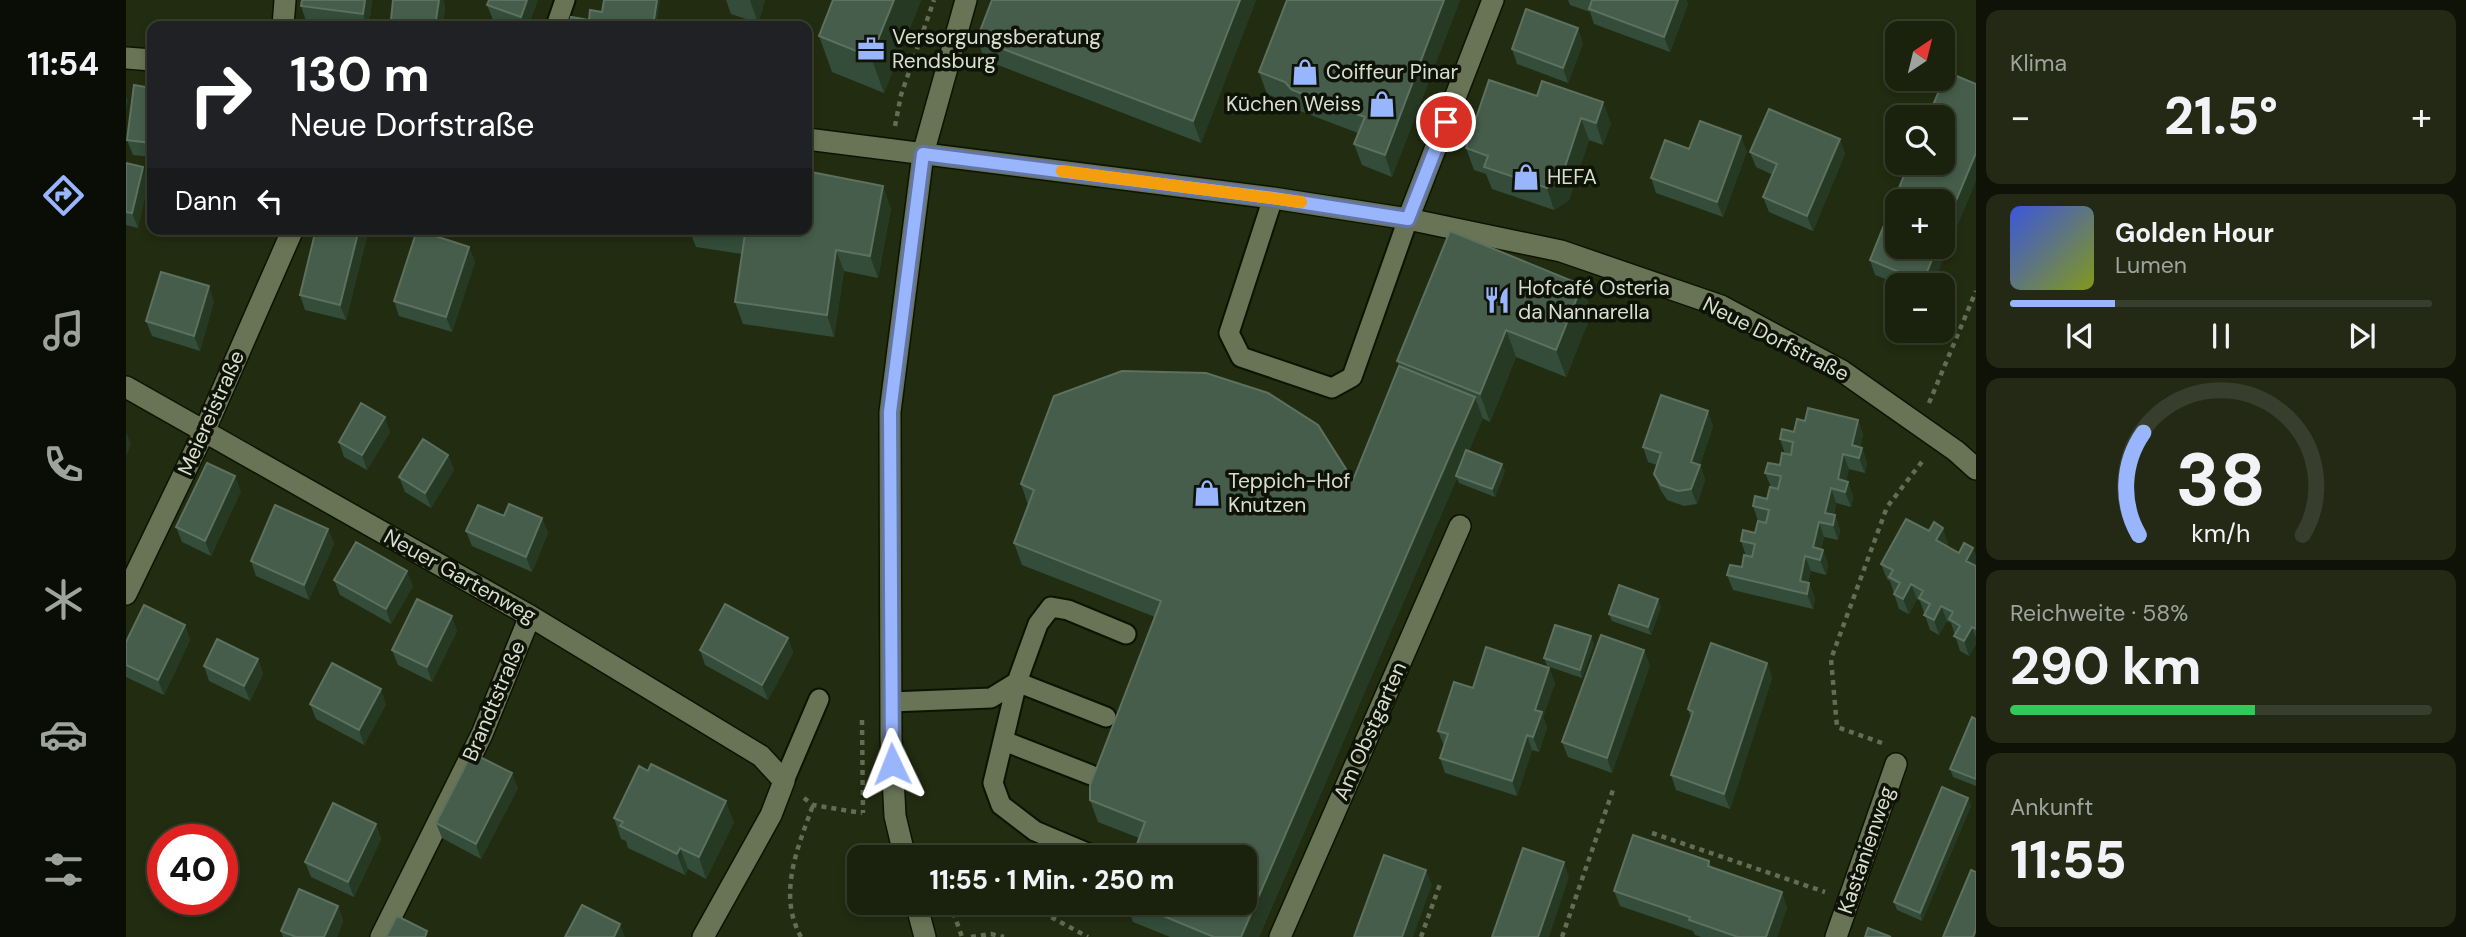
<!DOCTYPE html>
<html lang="de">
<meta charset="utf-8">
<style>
:root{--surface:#1a210c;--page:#232915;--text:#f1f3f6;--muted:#9fa39d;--line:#383e2d;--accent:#98b5fd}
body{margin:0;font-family:"DM Sans",sans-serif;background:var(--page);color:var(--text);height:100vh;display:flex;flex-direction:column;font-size:26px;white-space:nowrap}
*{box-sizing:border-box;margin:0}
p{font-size:23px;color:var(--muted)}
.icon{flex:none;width:38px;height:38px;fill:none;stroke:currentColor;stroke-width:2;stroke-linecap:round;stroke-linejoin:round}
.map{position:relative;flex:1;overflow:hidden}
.sheet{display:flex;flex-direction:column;gap:10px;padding:10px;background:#0e1207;width:490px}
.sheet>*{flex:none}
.top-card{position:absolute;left:21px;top:21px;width:665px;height:214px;border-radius:14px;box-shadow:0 4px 10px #0003,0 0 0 2px var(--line);background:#202124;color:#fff;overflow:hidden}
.needle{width:46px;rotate:35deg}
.fabs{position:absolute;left:1759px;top:21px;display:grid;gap:14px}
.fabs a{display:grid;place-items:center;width:70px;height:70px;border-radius:14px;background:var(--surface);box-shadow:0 4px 10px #0003,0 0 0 2px var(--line);font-size:35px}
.speed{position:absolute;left:21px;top:824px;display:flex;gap:14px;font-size:35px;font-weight:700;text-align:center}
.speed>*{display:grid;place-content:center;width:91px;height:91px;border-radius:50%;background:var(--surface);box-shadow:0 4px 10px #0003,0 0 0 2px var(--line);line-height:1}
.speed .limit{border:10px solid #d22;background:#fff;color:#111}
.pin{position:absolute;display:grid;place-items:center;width:60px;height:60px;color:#fff;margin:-30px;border:4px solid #fff;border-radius:50%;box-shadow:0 2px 7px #0007}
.me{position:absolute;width:77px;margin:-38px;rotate:358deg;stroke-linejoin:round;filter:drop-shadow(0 0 5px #0008)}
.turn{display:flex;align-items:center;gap:24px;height:147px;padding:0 28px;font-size:32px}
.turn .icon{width:91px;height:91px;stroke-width:2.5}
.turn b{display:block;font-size:49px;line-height:60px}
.then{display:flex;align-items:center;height:66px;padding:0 28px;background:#0003;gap:14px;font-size:26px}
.big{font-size:52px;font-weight:800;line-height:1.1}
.sheet .card{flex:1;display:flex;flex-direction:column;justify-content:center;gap:10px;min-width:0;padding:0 24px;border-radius:14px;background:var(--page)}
.sheet .dial{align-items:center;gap:0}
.dial svg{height:182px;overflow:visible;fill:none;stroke:var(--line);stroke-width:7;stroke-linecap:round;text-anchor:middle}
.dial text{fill:var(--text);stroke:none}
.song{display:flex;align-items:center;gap:21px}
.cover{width:84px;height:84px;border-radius:10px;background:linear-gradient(135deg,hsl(230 70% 55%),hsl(70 70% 35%))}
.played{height:7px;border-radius:4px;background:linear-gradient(90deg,var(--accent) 25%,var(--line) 25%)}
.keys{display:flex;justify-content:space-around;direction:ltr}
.heat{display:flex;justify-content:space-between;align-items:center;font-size:38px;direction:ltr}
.charge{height:10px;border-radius:5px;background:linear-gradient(90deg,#34c759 58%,var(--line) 0)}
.trip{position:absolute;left:721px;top:845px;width:410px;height:70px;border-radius:14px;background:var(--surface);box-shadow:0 4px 10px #0003,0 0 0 2px var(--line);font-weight:800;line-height:70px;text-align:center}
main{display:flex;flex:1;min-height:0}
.dock{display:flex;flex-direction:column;width:126px;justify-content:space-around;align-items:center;background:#0a0d05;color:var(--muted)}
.dock .icon{width:49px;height:49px}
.dock .current{color:var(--accent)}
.dock b{font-size:32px;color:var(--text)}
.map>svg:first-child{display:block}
</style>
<main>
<nav class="dock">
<b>11:54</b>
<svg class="icon current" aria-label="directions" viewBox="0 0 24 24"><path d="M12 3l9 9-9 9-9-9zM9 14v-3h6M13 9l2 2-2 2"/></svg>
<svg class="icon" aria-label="music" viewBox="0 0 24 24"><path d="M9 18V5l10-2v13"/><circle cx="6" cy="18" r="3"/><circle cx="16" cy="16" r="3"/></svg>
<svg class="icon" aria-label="phone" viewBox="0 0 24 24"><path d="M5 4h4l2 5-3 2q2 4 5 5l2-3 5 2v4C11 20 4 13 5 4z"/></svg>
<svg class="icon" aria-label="climate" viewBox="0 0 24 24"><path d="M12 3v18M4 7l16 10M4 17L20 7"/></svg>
<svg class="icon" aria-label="car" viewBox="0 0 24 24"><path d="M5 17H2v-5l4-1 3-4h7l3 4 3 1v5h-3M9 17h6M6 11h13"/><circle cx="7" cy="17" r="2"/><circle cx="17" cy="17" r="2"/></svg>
<svg class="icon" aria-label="filters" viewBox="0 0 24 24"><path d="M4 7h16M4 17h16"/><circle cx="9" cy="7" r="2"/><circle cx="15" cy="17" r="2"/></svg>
</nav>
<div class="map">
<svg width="1850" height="937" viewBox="0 0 1850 937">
<rect width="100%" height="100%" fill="#222c10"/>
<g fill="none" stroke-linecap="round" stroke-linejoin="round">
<defs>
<path id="lane" d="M430 26 439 0
M1147 198 1103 333 1115 357 1206 388 1226 377 1282 219
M765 702 865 698 891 682 912 624 925 607 942 610 1000 634
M878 741 965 775
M658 781 693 699
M973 858 909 831 875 805 867 783 891 682 980 717"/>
<path id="street" d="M157 26 159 0
M1282 219 1367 0
M0 387 404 616 635 756 658 781 645 815 577 937
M0 594 78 432 167 229
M255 937 356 734 404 616
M1154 937 1334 526
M1710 937 1770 764"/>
<path id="secondary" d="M0 58 26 60
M681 139 1147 198 1282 219 1435 251 1595 306 1716 371 1830 451 1850 469
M779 858 769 816 765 738 764 412 797 154 840 0
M790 903 799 937"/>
</defs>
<use href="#lane" stroke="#0c1400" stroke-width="23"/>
<use href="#street" stroke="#0c1400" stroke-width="24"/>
<use href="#secondary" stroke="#0c1400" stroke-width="24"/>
<path stroke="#636c54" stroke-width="4.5" stroke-dasharray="5 5" stroke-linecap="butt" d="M769 126 775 95 808 0
M1803 403 1850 291
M736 720 737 813
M1756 743 1711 727 1705 659 1761 507 1798 459
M678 798 687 805 736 813
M1526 833 1699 892
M824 903 836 937
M899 903 962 937
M675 937C651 894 672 847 687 805
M845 937 865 934 878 937
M1295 937 1314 884
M1436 937 1488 787"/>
<use href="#lane" stroke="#697456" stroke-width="19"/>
<use href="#street" stroke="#697456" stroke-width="21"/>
<use href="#secondary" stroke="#697456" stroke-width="21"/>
</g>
<path fill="#334d3a" d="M246 0 243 26H223L180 21 175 6Z
M267 0H317L319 6 317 26H267L265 20Z
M412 0 402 26H385L367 20 361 5Z
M600 0H639L632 23 605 14Z
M707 0H795L758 93 706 72 693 36Z
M1130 0 1075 143 859 60 851 39Z
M1334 0 1266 177 1236 165 1228 144 1232 133 1174 111 1167 104 1141 94 1133 72Z
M1442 0H1560L1562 4 1544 52 1468 24 1464 12 1444 5Z
M1457 43 1442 83 1391 64 1386 49Z
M1363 80 1485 123 1477 145 1463 140 1443 200 1428 210 1366 189 1360 174 1348 170 1340 148Z
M26 88V157L7 155 1 140Z
M1714 139 1719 154 1687 231 1643 212 1637 197 1647 175 1630 167 1624 152Z
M1563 149 1621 151 1597 217 1530 193 1525 178Z
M0 163 22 182 12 228 0 225Z
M765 208 752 278 718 271 708 337 617 324 609 302 616 254 570 247 563 229H681Z
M190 229H240L242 233 220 320 179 310 174 295Z
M1324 231 1466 312 1440 377 1390 357 1364 422 1356 418 1343 451 1379 471 1369 497 1333 483 1331 478 1133 937H1044L1007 922 1000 903H1118L1013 838 972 822 964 800 1029 617 896 565 888 543 902 505 895 484 1227 480 1273 366 1271 361Z
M343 247 349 262 326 332 273 316 268 301Z
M1744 260 1807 285H1775L1749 275Z
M88 301 74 351 26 336 20 321Z
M1732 420 1737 435 1734 447 1736 448 1741 463 1739 473 1723 469 1720 481 1722 482 1727 497 1725 507 1710 503 1708 515H1709L1714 530 1712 540 1698 537 1695 549 1697 550 1702 565 1700 575 1685 571 1682 583H1683L1689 598 1687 609 1607 590 1601 575 1616 567 1620 556 1615 541 1629 533 1632 521 1627 506 1641 499 1645 487 1639 473 1654 465 1659 454 1654 439 1668 432 1679 421Z
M1587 426 1574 465 1579 480 1571 504 1558 506 1541 500 1534 489 1528 474 1531 465 1522 462 1517 447Z
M264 432 241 470 218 457 213 442Z
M322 455 328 470 305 508 279 492 273 477Z
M115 491 85 556 56 542 50 527Z
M378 516 416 518 422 533 406 572 346 546 340 531Z
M202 529 208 544 183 600 130 576 125 561Z
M1803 531 1822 543 1821 546 1833 553 1850 555V644L1843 656 1834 651 1825 623 1821 621 1813 635 1804 630 1794 601 1791 599 1783 614 1773 609 1764 581 1761 579 1755 564Z
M208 580 287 586 265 624 214 595Z
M1532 599 1535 607 1525 635 1486 621 1483 614Z
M59 625 64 640 38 695 0 677V642Z
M331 631 306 682 272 665 266 650Z
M662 638 667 653 642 700 579 665 574 650Z
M1468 644 1456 678 1421 666 1418 658Z
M132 659 137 674 124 701 83 681 78 666Z
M1641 663 1646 678 1604 809 1550 790 1545 775 1565 718 1562 709Z
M1524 665 1486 773 1442 757 1436 742Z
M1423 668 1429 683 1417 717 1421 727 1413 752 1406 750 1391 796 1319 773 1314 758 1318 746 1312 731 1347 688Z
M184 704H260L238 745 190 719Z
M1850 719V786L1827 777 1824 769Z
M392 788 355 859 316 838 310 823Z
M1842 798 1845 806 1796 921 1771 910 1768 902Z
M488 818 608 822 580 879 562 869 559 875 502 848 500 841 495 839Z
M250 824 255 839 228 897 185 877 179 862Z
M1583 861 1585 867 1661 907 1651 937H1575L1569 935 1567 931 1494 906 1488 891Z
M212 906 217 921 211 937H157L155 931Z"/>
<path fill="#253923" d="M239 0H246L243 26H241L237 14Z
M313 0H317L319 6 317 26H310Z
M401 0H412L402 26H398L395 17Z
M531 0H534L531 26H527Z
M624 0H639L632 23Z
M768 0H795L758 93 745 57Z
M1114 0H1130L1075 143 1067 121Z
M1318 0H1334L1266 177 1259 155Z
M1552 0H1560L1562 4 1544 52 1538 37Z
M1452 28 1457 43 1442 83 1437 68Z
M0 95 2 100 0 112Z
M1477 102 1485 123 1477 145 1470 123Z
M1455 118 1463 140 1443 200 1428 210 1421 188Z
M1615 136 1621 151 1597 217 1591 202Z
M1714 139 1719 154 1687 231 1681 216Z
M1850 153V181L1807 285H1798L1797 282 1811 247H1816V234Z
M17 167 22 182 12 228 6 213Z
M757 186 765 208 752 278 744 256Z
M233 229H240L242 233 220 320 214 305Z
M343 247 349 262 326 332 320 317Z
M710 250 718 271 708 337 701 315Z
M1456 285 1466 312 1440 377 1430 350Z
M83 286 88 301 74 351 68 336Z
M1380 330 1390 357 1364 422 1354 394Z
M1349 397 1357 419 1332 476H1330L1331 478 1133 937H1115Z
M1582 411 1587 426 1574 465 1579 480 1571 504 1565 489V462Z
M259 417 264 432 241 470 236 455Z
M1732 420 1737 435 1732 458 1726 445Z
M0 432 5 444 0 457Z
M1736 448 1741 463 1739 473 1733 458Z
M1717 454 1723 469 1718 491 1712 479Z
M322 455 328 470 305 508 299 493Z
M1376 464 1379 471 1369 497 1366 489Z
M109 476 115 491 85 556 79 541Z
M1722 482 1727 497 1725 507 1719 492Z
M1705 488 1710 503 1705 525 1699 513Z
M1709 515 1714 530 1712 540 1707 525Z
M416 518 422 533 406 572 400 557Z
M1693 522 1698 537 1693 559 1687 547Z
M1817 528 1822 543 1816 555 1810 540Z
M202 529 208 544 183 600 178 585Z
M1847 548 1850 555V568L1840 561Z
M1697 550 1702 565 1700 575 1694 560Z
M1679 556 1685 571 1680 593 1674 581Z
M281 571 287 586 265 624 260 609Z
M1683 583 1689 598 1687 609 1681 594Z
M1785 584 1791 599 1783 614 1777 599Z
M1532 599 1535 607 1525 635 1522 627Z
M1815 606 1821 621 1813 635 1808 620Z
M326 616 331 631 306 682 301 667Z
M59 625 64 640 38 695 32 680Z
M1846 627 1850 638V644L1843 656 1838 641Z
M1465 636 1468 644 1456 678 1454 670Z
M662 638 667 653 642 700 636 685Z
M1518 650 1524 665 1486 773 1481 758Z
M132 659 137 674 124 701 118 686Z
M1641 663 1646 678 1604 809 1598 794Z
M1423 668 1429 683 1417 717 1421 727 1413 752 1407 737 1409 710Z
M255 689 260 704 238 745 233 730Z
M1401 735 1406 750 1391 796 1386 781Z
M386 773 392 788 355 859 350 844Z
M1842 798 1845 806 1796 921 1794 913Z
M600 801 608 822 580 879 573 857Z
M250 824 255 839 228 897 222 882Z
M554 848 562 869 559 875 551 854Z
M1438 862 1443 877 1423 937H1412Z
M1300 870 1306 885 1287 937H1276Z
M1656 892 1661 907 1651 937H1640Z
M212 906 217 921 211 937H198Z
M494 924 499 937H488Z"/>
<path fill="#455d4a" stroke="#5c715f" stroke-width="2" d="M176 0H239L237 14 175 6Z
M267 0H313L309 26 265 20Z
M363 0H401L395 17 361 5Z
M478 0H531L527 26H443L445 17 463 20 464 10 476 12Z
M707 0H768L745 57 693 36Z
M866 0H1114L1067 121 851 39Z
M1161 0H1318L1259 155 1228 144 1239 117 1166 90 1159 82 1133 72Z
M1466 0H1552L1538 37 1463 9Z
M1400 9 1452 28 1437 68 1386 49Z
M1821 72 1850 84V153L1816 234V201H1771V247H1811L1797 282 1744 260 1783 163H1816V117H1802Z
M1363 80 1411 96 1416 81 1477 102 1470 123 1455 118 1435 179 1421 188 1358 167 1362 156 1340 148Z
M8 85 26 88V143L1 140Z
M1643 109 1714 139 1681 216 1637 197 1651 164 1624 152Z
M1574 121 1615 136 1591 202 1525 178 1539 140 1563 149Z
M0 163 17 167 6 213 0 212Z
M685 172 757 186 744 256 710 250 701 315 609 302 619 234 589 229H681V178L684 179Z
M190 229H233L214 305 174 295Z
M291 230 343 247 320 317 268 301Z
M1324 231 1456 285 1430 350 1380 330 1354 394 1271 361Z
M35 272 83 286 68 336 20 321Z
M1273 366 1349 397 1115 937H1088L1006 903H1118V858H1006L1019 822 964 800V785L1035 601 888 543 908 490 895 484 928 396 996 371 1080 373 1142 393 1192 425 1227 480Z
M1535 395 1582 411 1565 462 1574 465 1565 489 1552 491 1535 485 1528 474 1535 453 1517 447Z
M235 403 259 417 236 455 213 442Z
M1682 408 1732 420 1726 445 1736 448 1733 458 1717 454 1712 479 1722 482 1719 492 1705 488 1699 513 1709 515 1707 525 1693 522 1687 547 1697 550 1694 560 1679 556 1674 581 1683 583 1681 594 1601 575 1604 565 1616 567 1618 555 1626 557 1629 544 1615 541 1617 530 1629 533 1632 521 1640 523 1643 510 1627 506 1629 496 1641 499 1644 487 1652 489 1655 476 1639 473 1642 463 1654 465 1656 453 1665 455 1667 442 1654 439 1656 429 1668 432 1671 419 1679 421Z
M297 439 322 455 299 493 273 477Z
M1340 450 1376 464 1366 489 1330 476Z
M81 463 109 476 79 541 50 527Z
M383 504 416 518 400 557 340 531 352 505 378 516Z
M149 505 202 529 178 585 125 561Z
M1780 519 1803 531 1808 522 1817 528 1810 540 1833 553 1838 543 1847 548 1840 561 1850 566V629L1846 627 1838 641 1828 636 1834 626 1823 619 1827 612 1815 606 1808 620 1798 615 1804 604 1793 598 1797 591 1785 584 1777 599 1768 594 1774 583 1763 577 1767 570 1755 564Z
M230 542 281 571 260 609 208 580Z
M1493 585 1532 599 1522 627 1483 614Z
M291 599 326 616 301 667 266 650Z
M599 604 662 638 636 685 574 650Z
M18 605 59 625 32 680 0 665V642Z
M1429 625 1465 636 1454 670 1418 658Z
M1475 635 1518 650 1481 758 1436 742Z
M91 639 132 659 118 686 78 666Z
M1585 643 1641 663 1598 794 1545 775 1567 712 1562 709Z
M1360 647 1423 668 1409 710 1416 712 1407 737 1401 735 1386 781 1314 758 1322 734 1312 731 1328 682 1347 688Z
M206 663 255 689 233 730 184 704Z
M1846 717 1850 719V779L1824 769Z
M346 753 386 773 350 844 310 823Z
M525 764 600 801 573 857 554 848 551 854 494 826 497 822 488 818 513 766 522 771Z
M1816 787 1842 798 1794 913 1768 902Z
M207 803 250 824 222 882 179 862Z
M1507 835 1583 861 1582 866 1656 892 1640 937H1612L1563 920 1564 917 1488 891Z
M1397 848 1438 862 1412 937H1366Z
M1258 855 1300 870 1276 937H1228Z
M1845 870 1850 872V930L1847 937H1817Z
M173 889 212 906 198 937H170L155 931Z
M456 905 494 924 488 937H439Z
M271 916 301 931 299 937H260Z
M1742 928 1765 937H1739Z"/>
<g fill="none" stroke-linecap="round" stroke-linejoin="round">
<defs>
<path id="route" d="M766 764 764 412 797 154 1147 198 1282 219 1320 122"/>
</defs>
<use href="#route" stroke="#6376a4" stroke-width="18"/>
<use href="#route" stroke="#98b5fd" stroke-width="12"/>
<path stroke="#f59e0b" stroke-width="12" d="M936 171 1175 202"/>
</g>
<defs>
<symbol id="office-bare" viewBox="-9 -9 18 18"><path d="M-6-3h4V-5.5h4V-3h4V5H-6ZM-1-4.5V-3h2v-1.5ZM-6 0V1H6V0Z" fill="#98b5fd" stroke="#0e1207" stroke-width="2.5" paint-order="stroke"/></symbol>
<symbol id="shop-bare" viewBox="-9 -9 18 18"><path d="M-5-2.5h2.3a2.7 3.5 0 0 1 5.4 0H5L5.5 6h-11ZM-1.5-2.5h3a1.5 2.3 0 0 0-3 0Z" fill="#98b5fd" stroke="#0e1207" stroke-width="2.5" paint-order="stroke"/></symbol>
<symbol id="restaurant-bare" viewBox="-9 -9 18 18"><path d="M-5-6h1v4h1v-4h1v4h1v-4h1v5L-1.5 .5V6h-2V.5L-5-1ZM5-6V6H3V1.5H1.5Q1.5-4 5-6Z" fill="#98b5fd" stroke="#0e1207" stroke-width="2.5" paint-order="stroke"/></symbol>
</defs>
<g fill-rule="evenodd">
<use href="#office-bare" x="726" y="30" width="38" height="38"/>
<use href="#shop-bare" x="1160" y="53" width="38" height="38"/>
<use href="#shop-bare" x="1237" y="85" width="38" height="38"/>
<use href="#shop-bare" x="1381" y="158" width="38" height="38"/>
<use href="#restaurant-bare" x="1352" y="281" width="38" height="38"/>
<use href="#shop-bare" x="1062" y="474" width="38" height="38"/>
</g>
<g text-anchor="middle" stroke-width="7" stroke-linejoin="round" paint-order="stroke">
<g font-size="21" fill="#d8dfce" stroke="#0e1207" text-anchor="start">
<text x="766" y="44">Versorgungsberatung<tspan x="766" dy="24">Rendsburg</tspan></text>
<text x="1200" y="79">Coiffeur Pinar</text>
<text x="1235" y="111" text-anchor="end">Küchen Weiss</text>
<text x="1421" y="184">HEFA</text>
<text x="1392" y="295">Hofcafé Osteria<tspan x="1392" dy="24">da Nannarella</tspan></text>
<text x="1102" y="488">Teppich-Hof<tspan x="1102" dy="24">Knutzen</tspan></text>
</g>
<g font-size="21" fill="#d8dfce" stroke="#0e1207">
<text transform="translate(1650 339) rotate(27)" y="7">Neue Dorfstraße</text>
<text transform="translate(85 413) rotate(-66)" y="7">Meiereistraße</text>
<text transform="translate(334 576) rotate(29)" y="7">Neuer Gartenweg</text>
<text transform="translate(368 701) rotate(-67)" y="7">Brandtstraße</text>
<text transform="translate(1244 731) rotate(-66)" y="7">Am Obstgarten</text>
<text transform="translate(1740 850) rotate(-71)" y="7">Kastanienweg</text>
</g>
</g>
</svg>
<div class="fabs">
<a><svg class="needle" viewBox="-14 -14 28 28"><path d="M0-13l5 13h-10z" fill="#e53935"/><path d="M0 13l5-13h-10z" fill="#9fa39d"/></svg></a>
<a><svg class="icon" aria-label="search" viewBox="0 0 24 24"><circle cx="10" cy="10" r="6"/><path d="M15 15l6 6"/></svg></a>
<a>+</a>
<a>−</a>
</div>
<div class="speed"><div class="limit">40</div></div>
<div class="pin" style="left:1320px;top:122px;background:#d93025"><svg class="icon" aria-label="arrive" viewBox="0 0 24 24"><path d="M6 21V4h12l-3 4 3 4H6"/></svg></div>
<svg class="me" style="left:766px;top:764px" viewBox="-20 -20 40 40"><path d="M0-17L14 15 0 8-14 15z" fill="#98b5fd" stroke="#fff" stroke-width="4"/></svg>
<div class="trip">11:55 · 1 Min. · 250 m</div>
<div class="top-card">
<div class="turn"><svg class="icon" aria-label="right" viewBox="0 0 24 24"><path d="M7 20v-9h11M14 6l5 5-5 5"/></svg><div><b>130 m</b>Neue Dorfstraße</div></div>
<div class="then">Dann<svg class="icon" aria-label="left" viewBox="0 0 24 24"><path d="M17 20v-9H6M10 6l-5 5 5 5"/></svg></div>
</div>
</div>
<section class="sheet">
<div class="card"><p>Klima</p>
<div class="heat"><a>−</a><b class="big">21.5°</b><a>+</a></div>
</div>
<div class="card">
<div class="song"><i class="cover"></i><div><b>Golden Hour</b><p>Lumen</p></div></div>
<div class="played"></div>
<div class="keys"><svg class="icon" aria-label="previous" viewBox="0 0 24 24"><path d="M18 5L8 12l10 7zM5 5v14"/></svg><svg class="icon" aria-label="pause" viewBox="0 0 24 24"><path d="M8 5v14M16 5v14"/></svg><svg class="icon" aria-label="next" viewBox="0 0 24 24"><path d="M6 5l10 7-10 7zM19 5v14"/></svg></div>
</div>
<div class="card dial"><svg viewBox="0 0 100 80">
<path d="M14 69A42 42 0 1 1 86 69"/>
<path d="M14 69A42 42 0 0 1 16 24" stroke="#98b5fd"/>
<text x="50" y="56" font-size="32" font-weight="700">38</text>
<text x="50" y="72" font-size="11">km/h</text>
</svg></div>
<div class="card"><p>Reichweite · 58%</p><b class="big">290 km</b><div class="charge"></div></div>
<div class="card"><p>Ankunft</p><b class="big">11:55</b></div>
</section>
</main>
